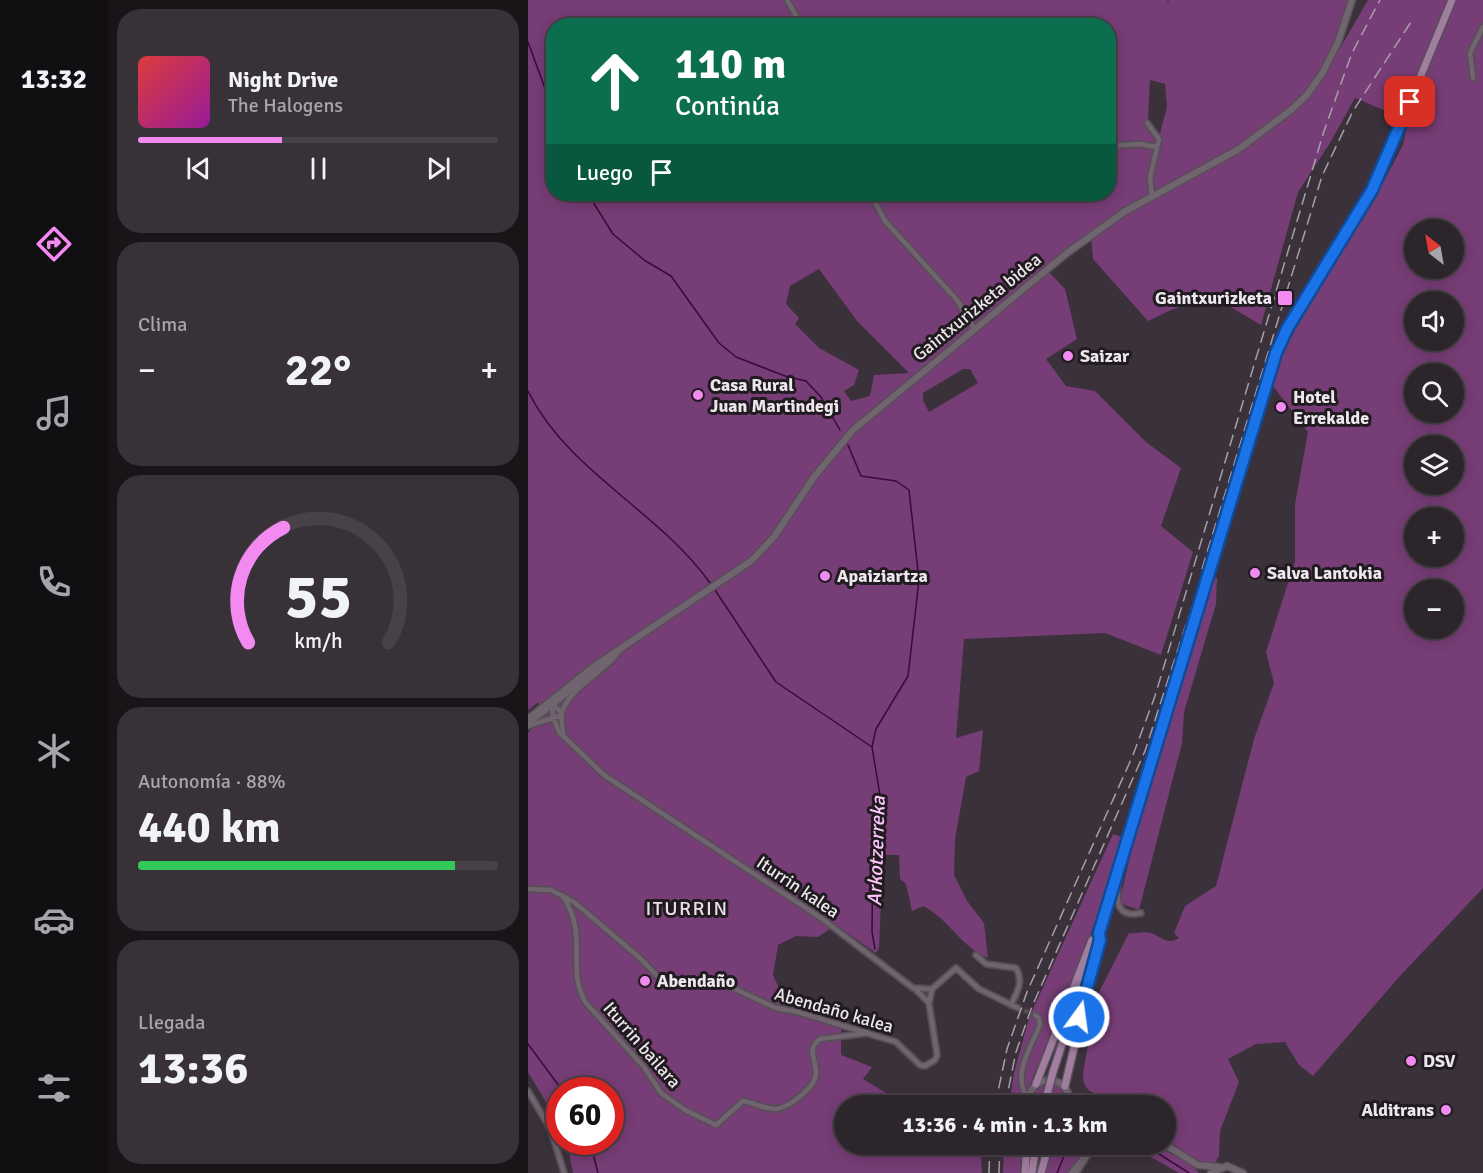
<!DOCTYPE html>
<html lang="es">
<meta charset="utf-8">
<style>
:root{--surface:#2c252c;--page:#383138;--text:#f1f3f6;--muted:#a6a5a9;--line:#484248;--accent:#f38af2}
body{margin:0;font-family:Signika,sans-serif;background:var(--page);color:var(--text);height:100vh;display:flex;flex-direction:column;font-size:22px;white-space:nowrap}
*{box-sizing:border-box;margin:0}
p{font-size:20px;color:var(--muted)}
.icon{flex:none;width:33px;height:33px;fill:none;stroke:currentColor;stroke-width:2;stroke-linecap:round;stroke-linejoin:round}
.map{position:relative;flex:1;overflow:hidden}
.details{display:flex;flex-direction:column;gap:9px;padding:9px;background:#181418;width:420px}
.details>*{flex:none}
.top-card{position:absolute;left:18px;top:18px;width:570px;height:183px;border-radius:24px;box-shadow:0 3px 15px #0003,0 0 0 2px var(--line);background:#0b6e4f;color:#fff;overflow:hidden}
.needle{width:39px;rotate:329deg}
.fabs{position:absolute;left:876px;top:219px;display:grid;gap:12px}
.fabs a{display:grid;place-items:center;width:60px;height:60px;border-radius:50%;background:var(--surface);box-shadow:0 3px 15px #0003,0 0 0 2px var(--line);font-size:30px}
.speed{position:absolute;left:18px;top:1077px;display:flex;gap:12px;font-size:30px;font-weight:700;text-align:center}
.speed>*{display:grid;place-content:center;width:78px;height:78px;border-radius:50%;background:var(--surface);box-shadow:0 3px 15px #0003,0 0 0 2px var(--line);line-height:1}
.speed .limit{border:9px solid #d22;background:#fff;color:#111}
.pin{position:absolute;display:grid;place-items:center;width:51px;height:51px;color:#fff;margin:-26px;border-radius:12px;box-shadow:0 3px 9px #0006}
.me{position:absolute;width:66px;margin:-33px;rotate:14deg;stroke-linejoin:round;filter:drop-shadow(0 0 4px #0008)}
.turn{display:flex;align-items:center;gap:21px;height:126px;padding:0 30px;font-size:27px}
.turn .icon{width:78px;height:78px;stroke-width:2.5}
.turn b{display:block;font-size:42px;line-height:51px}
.then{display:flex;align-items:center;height:57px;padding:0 30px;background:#0003;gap:12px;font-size:22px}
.big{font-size:45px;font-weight:800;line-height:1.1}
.details .widget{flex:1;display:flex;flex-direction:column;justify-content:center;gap:9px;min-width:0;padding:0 21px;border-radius:24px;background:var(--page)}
.details .dial{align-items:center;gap:0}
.dial svg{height:156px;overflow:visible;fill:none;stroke:var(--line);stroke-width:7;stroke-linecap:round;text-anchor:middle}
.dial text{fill:var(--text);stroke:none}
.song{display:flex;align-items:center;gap:18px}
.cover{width:72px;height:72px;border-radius:9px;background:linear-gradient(135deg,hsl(0 70% 55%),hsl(300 70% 35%))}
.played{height:6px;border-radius:3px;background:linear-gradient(90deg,var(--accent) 40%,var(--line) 40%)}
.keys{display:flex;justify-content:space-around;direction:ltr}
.heat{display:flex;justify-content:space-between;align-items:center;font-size:33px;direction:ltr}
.charge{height:9px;border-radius:4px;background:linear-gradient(90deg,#34c759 88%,var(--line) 0)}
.trip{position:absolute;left:306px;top:1095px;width:342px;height:60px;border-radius:30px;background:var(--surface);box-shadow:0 3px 15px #0003,0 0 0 2px var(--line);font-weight:800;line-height:60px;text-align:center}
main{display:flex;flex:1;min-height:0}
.menu{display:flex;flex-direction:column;width:108px;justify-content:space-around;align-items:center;background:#120f12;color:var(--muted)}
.menu .icon{width:42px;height:42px}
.menu .active{color:var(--accent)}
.menu b{font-size:27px;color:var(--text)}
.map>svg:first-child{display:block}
</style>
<main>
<nav class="menu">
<b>13:32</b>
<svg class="icon active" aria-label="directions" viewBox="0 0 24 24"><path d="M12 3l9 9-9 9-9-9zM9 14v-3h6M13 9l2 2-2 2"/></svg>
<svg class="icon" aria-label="music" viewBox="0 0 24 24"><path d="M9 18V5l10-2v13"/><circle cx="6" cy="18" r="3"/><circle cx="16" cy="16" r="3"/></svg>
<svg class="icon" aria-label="phone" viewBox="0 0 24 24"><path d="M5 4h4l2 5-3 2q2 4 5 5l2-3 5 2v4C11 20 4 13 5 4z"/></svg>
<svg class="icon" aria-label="climate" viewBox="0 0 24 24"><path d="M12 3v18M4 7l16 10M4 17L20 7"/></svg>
<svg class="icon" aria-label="car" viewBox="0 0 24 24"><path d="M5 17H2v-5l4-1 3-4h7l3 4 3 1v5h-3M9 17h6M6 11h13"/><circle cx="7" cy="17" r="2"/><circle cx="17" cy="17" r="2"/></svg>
<svg class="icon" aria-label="filters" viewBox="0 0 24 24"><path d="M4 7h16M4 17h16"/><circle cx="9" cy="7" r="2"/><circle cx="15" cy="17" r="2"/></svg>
</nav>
<section class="details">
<div class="widget">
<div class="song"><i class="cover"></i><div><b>Night Drive</b><p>The Halogens</p></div></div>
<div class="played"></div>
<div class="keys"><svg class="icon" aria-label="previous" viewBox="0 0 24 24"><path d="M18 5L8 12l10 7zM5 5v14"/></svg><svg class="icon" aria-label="pause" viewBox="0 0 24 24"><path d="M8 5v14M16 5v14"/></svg><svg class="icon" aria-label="next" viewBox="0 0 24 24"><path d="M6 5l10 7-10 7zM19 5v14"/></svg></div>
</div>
<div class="widget"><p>Clima</p>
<div class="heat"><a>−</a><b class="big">22°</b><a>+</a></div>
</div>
<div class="widget dial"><svg viewBox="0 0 100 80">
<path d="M14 69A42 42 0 1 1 86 69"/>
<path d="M14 69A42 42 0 0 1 32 10" stroke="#f38af2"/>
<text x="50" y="56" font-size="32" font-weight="700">55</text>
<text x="50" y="72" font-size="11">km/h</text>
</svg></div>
<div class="widget"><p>Autonomía · 88%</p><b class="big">440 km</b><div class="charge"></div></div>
<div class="widget"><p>Llegada</p><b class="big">13:36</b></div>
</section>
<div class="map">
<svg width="955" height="1173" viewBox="0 0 955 1173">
<rect width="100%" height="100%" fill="#3b313b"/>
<path fill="#773d76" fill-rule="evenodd" d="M0 0H639L642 6 640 0H822L807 48 811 50 840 0H955V888L872 976 785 1076 771 1065 757 1042 728 1044 700 1059 711 1082 692 1131 691 1156 687 1163C671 1166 651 1147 638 1139V1106L576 1105 577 1096C562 1093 555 1090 555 1073L569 996 601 933C607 934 612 932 617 932 631 932 636 947 651 938L646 933 657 906 688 886 726 739 746 683 738 652 767 561V504L780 432 745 386 756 351 790 287 857 179 875 145 880 120 827 98 802 143 770 192 733 325 684 296 643 310 620 321 565 259 563 236 516 267 537 289 549 339 518 359 538 386 567 391 618 442 653 468 633 526 665 552 633 655 577 633 436 639 428 738 455 730 451 771 438 777 427 839 426 875 439 901 456 923 460 958C433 947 421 919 395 906L384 911 378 884 372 879 371 855H346L341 866 344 895 353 900 351 948 348 953 308 925 290 937 268 936 250 945 245 975 262 1013 313 1028V1055L344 1067 335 1079 378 1105 316 1106V1144L408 1145 424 1153 453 1157 454 1173H45L39 1142H82V1090H32L31 1124 0 1072V733L9 722 11 702 0 710ZM26 26H580V194H26ZM622 80 637 84 639 107 631 137 620 120ZM886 230H926V268H886ZM291 269 329 321 381 373 346 375 342 396 323 401 316 391 326 385 331 370 291 348 267 324 271 318 258 304 262 286ZM886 302H926V340H886ZM435 369H442L450 383 401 412 395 400V393ZM886 374H926V412H886ZM886 446H926V484H886ZM886 518H926V556H886ZM886 590H926V628H886Z
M685 577 689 578 688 604 656 712 654 743 611 910 591 903 616 798Z
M585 834 597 838 550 970 505 1077 496 1105 481 1106 486 1073 501 1018Z
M516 1083 531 1086 537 1095V1105H505V1094Z
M476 1145H494L492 1173H475Z
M526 1145H561L542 1173H516L521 1158H523Z
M602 1145H627L664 1165 671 1173H651Z"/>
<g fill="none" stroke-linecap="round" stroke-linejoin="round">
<path stroke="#3b093b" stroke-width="1.5" d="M0 42 26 113
M60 194 85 234 116 260 143 276 191 343 208 357 257 376 278 381 293 397 312 430
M0 391C40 472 131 511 182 583
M320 445 333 476 368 481 381 490 391 580 380 676 348 729 344 747 352 795 345 833 344 932 347 949
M187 590 248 682 344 747
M0 1044 34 1090
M62 1142 70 1173
M615 1144 661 1173
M529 1173 541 1144"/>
<path stroke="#564c56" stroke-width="4.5" stroke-dasharray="4.5 2" stroke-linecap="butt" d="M490 1008 507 1015"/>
<defs>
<path id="street" d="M259 0 274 26
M945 78 942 53 955 27
M619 123 631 139 622 178 624 196
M580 146 611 144 629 147
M343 194 357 221 429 300 447 330
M24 704 25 717 31 732 76 775 293 918 385 988 404 989 428 968 451 989 490 1008
M24 704 33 712 35 735
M33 715C41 686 75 675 91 651
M0 726 33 715
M590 882C588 902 589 918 613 913
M0 889 23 890 46 902 112 958 136 983
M34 895C62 935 37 970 58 1003L116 1067 133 1093 157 1110 188 1125 215 1101C225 1102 236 1109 247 1109 261 1108 288 1087 288 1073 288 1059 278 1049 292 1039L340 1033
M448 955 458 964 488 968C496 982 489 992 483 1005
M203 987 248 1008 270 1012 368 1042 392 1065 397 1066 407 1060 409 1055 401 1003 404 989
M388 990 401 1003
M0 1091 23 1130 36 1173
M500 1098C483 1076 503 1047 512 1025L511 1018 507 1015
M543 1173 563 1148
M548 1173 561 1153"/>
<path id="secondary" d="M0 719 65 667 223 561 246 537 286 477 325 430 539 253 596 212 711 149 763 110 779 95 795 72 810 42 824 0
M0 723 83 659
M541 1097 550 1106
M501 1106C496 1072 546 1072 541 1106
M636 1144 670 1165 691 1167
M683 1173 699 1166 715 1173"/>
<path id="primary" d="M525 1072 602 837 748 353 759 329 851 177 924 0
M508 1084 564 940
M537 1086 567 958
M497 1173 499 1144
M504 1173 508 1144
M513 1173 521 1144"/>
</defs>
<use href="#street" stroke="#574e57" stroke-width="8"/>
<use href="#secondary" stroke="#574e57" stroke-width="9"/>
<use href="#primary" stroke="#574e57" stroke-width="10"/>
<use href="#street" stroke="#70646f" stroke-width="4.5"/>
<use href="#secondary" stroke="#70646f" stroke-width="6"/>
<use href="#primary" stroke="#a17da0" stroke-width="7"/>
<path stroke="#a79fa7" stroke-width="1.5" stroke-dasharray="12 6" stroke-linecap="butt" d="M674 569 794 176 825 111 883 22
M467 1106 479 1049 499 992 605 755 627 696 796 131 824 53 852 0
M477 1106 488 1052 503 1009 617 751 661 615
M461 1173 462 1144
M471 1173 472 1144"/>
<defs>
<path id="primary-bridge" d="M516 1106 525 1072"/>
</defs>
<use href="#primary-bridge" stroke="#574e57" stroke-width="10" stroke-linecap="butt"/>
<use href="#primary-bridge" stroke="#a17da0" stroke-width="7"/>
</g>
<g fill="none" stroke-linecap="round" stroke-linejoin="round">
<defs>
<path id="route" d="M551 1017 572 940 571 933 748 353 759 329 844 190 882 102"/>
</defs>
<use href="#route" stroke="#114b97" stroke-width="15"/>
<use href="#route" stroke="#1a73e8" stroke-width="10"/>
</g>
<g fill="#f38af2" stroke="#201b1f" stroke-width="2">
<rect x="749" y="290" width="16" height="16" rx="3"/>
<circle cx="540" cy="356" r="6"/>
<circle cx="170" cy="395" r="6"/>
<circle cx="753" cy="407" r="6"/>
<circle cx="727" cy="573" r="6"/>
<circle cx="297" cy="576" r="6"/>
<circle cx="117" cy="981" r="6"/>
<circle cx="883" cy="1061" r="6"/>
<circle cx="918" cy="1110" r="6"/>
</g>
<g text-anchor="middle" stroke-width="6" stroke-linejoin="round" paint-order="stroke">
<g font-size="18" font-weight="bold" fill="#ede6ec" stroke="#201b1f" text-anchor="start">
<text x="744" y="304" text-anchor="end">Gaintxurizketa</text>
<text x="552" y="362">Saizar</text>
<text x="182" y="391">Casa Rural<tspan x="182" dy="21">Juan Martindegi</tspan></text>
<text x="765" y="403">Hotel<tspan x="765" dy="21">Errekalde</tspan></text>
<text x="739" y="579">Salva Lantokia</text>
<text x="309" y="582">Apaiziartza</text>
<text x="129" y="987">Abendaño</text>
<text x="895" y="1067">DSV</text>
<text x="906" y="1116" text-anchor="end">Alditrans</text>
</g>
<g font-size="18" fill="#ede6ec" stroke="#201b1f">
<text transform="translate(449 307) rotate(-39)" y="6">Gaintxurizketa bidea</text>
<text transform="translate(270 887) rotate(34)" y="6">Iturrin kalea</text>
<text transform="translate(306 1010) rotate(16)" y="6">Abendaño kalea</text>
<text transform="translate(114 1045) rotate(49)" y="6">Iturrin bailara</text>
</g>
<g font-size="20" font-style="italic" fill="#fdc5fb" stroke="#201b1f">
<text transform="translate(348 851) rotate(-88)" y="7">Arkotzerreka</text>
</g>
<g font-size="20" letter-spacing="1.5" fill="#ebdeea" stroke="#201b1f">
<text x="159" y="915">ITURRIN</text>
</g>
</g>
</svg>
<div class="fabs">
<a><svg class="needle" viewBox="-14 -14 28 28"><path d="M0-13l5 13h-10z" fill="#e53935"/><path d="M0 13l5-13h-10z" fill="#a6a5a9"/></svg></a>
<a><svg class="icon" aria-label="sound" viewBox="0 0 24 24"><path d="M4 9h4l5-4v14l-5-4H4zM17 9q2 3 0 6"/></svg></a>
<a><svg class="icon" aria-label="search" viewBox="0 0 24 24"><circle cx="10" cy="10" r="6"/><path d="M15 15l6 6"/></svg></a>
<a><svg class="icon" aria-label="layers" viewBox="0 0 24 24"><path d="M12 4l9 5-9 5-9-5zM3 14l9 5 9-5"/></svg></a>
<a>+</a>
<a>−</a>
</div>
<div class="speed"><div class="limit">60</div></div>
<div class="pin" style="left:882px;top:102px;background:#d93025"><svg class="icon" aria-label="arrive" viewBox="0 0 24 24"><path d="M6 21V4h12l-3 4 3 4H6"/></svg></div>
<svg class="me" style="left:551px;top:1017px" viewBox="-20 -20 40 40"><circle r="17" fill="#1a73e8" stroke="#fff" stroke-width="3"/><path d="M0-11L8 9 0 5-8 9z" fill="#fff"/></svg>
<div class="trip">13:36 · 4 min · 1.3 km</div>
<div class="top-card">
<div class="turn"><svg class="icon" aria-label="ahead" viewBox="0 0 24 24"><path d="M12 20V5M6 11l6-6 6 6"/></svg><div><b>110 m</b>Continúa</div></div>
<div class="then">Luego<svg class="icon" aria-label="arrive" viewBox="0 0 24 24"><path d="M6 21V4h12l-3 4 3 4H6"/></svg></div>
</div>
</div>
</main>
